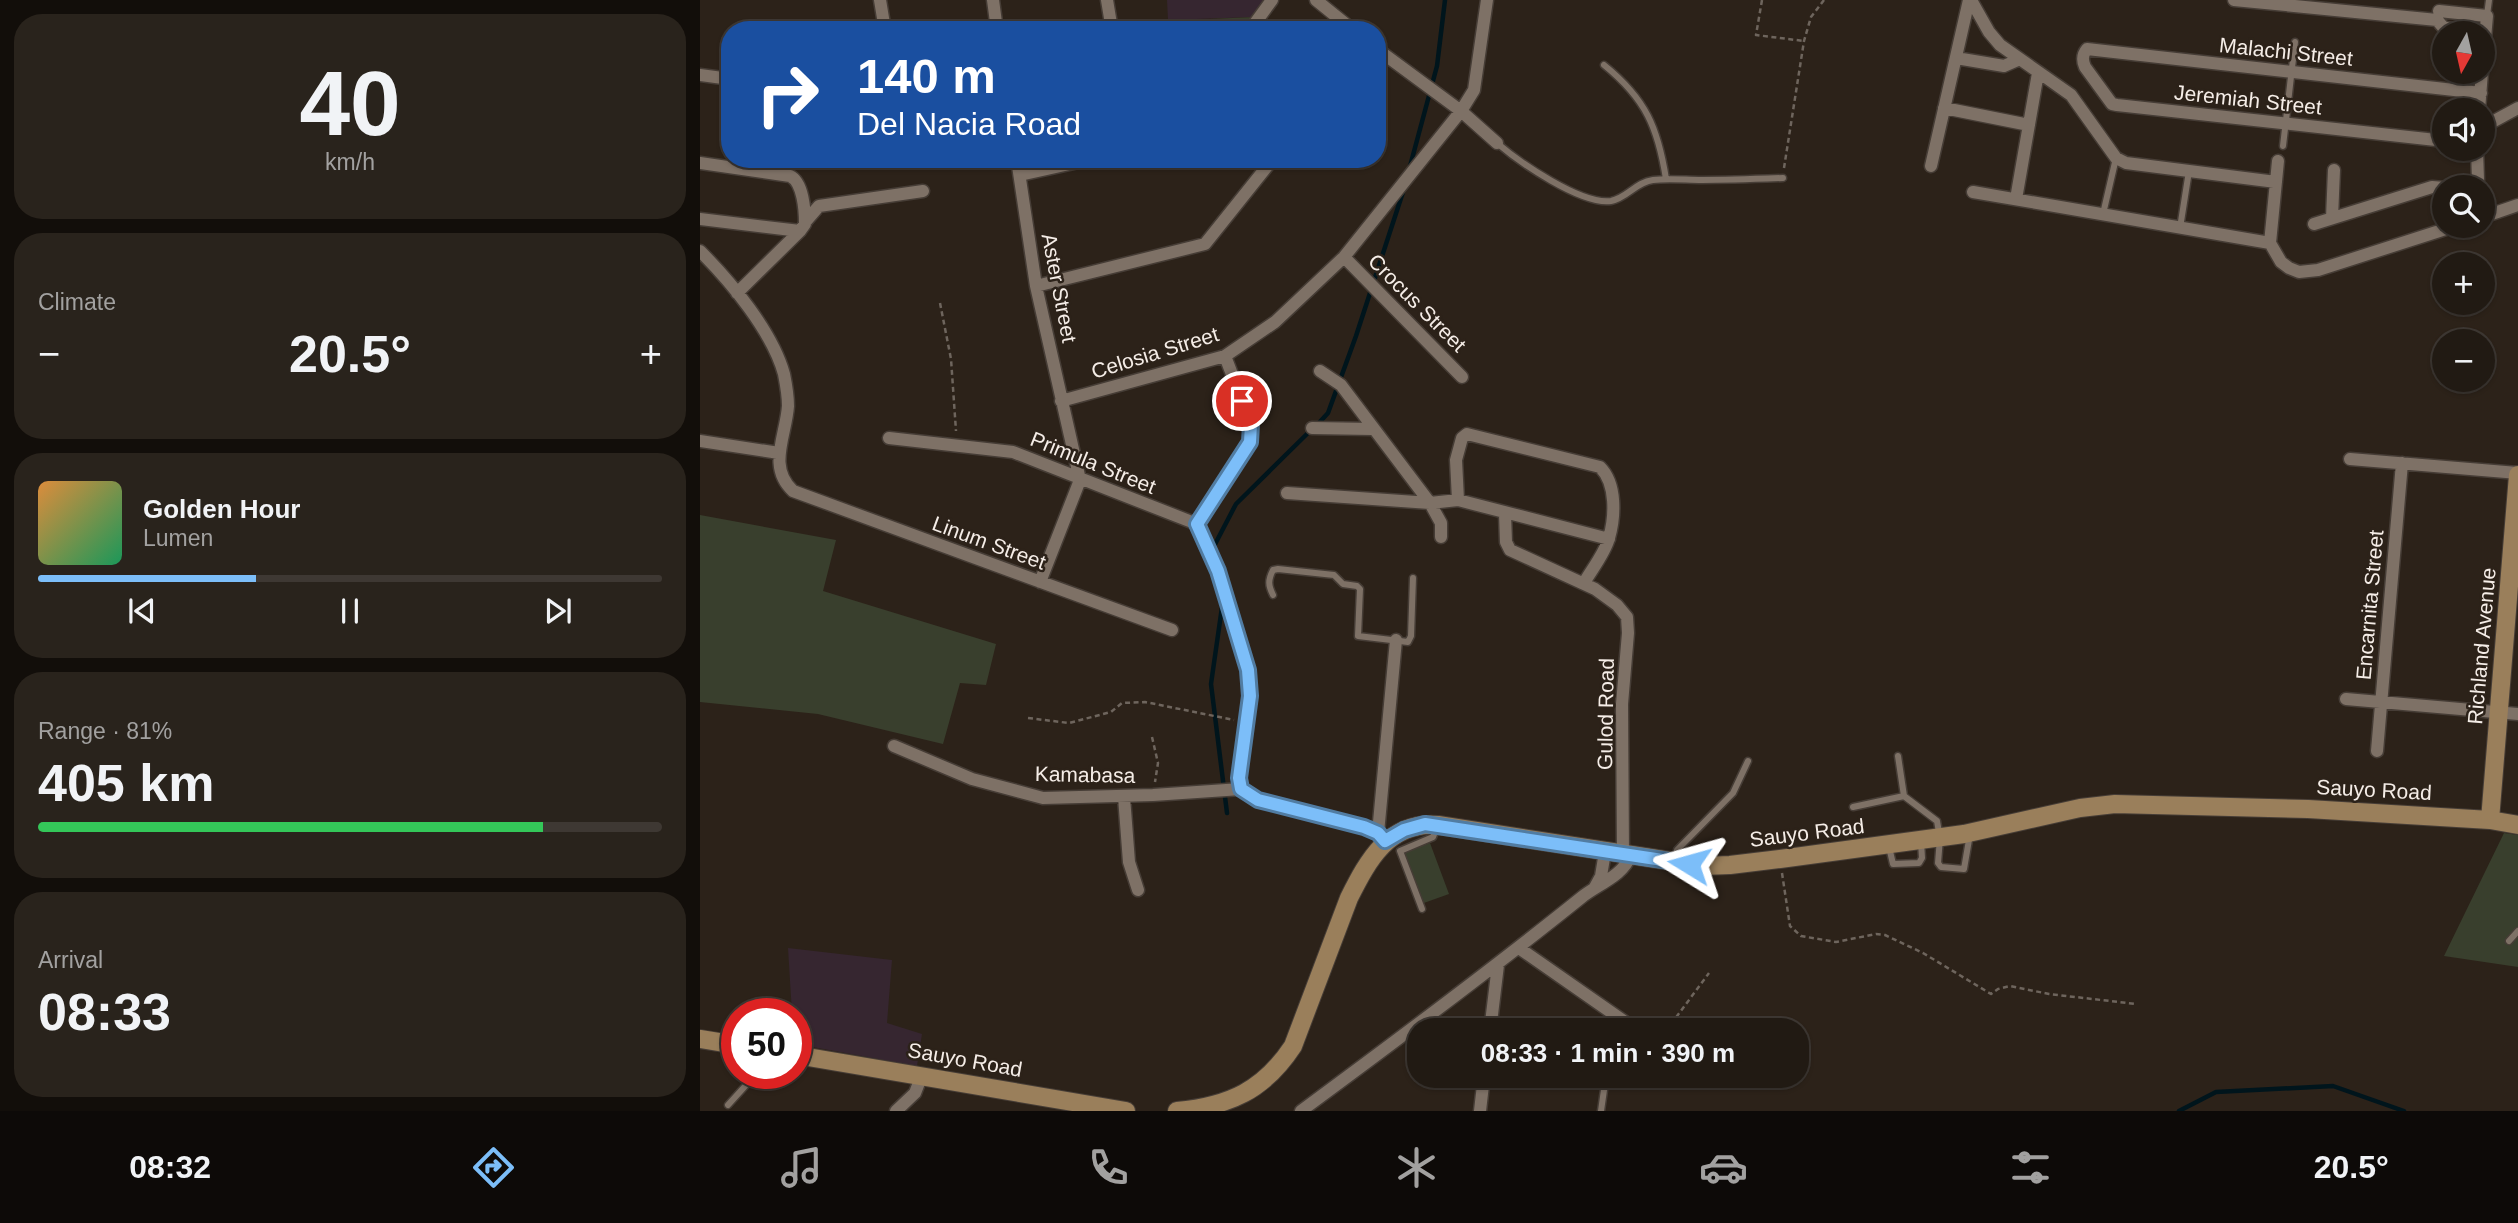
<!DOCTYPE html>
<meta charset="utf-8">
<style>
:root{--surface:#211a13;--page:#29231c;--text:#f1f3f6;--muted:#a2a1a0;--line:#3e3833;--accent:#7cbef9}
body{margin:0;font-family:Arial,sans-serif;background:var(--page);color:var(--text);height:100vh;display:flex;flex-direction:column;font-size:26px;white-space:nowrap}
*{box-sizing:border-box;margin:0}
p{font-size:23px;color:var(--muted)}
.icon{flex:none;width:38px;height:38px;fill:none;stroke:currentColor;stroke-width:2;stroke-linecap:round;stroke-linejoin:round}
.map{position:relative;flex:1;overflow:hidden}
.details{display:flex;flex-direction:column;gap:14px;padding:14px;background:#120e0a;width:700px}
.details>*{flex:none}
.guide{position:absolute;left:21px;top:21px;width:665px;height:147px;border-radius:28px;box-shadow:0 2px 5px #0004,0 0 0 2px var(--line);background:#1a4fa0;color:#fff;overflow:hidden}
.needle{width:46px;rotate:188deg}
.tools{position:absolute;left:1732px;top:21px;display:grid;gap:14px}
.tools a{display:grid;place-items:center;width:63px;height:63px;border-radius:50%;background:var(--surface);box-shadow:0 2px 5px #0004,0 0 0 2px var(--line);font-size:35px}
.speed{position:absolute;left:21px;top:998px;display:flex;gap:14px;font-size:35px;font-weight:700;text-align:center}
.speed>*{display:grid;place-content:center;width:91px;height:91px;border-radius:50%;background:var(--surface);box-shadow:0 2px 5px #0004,0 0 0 2px var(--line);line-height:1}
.speed .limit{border:10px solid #d22;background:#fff;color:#111}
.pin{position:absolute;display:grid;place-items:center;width:60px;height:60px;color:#fff;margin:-30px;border:4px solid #fff;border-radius:50%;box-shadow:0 2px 7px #0007}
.me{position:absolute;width:77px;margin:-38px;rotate:278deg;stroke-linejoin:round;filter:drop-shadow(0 0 5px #0008)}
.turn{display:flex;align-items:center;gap:24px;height:147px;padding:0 21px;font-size:32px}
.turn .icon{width:91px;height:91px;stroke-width:2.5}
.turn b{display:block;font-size:49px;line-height:60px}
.big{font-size:52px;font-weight:700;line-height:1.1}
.details .card{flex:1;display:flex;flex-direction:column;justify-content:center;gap:10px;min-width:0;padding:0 24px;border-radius:28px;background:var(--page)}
.details .dial{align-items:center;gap:0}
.dial b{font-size:91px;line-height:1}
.song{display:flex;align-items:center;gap:21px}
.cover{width:84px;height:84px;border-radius:10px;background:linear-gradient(135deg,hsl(30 70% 55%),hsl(150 70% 35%))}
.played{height:7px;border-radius:4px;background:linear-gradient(90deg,var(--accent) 35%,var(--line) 35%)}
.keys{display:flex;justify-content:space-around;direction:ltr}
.heat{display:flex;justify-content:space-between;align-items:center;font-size:38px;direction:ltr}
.charge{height:10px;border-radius:5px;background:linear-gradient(90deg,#34c759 81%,var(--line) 0)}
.trip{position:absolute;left:707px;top:1018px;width:402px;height:70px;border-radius:28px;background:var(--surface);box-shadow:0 2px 5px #0004,0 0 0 2px var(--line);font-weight:700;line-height:70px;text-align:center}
.tabs{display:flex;height:112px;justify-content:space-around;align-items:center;background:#0d0a08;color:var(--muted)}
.tabs .icon{width:49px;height:49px}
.tabs .active{color:var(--accent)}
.tabs b{font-size:32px;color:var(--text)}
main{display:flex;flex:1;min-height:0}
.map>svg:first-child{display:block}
</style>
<main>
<section class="details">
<div class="card dial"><b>40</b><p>km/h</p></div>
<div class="card"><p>Climate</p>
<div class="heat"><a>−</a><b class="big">20.5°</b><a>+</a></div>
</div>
<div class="card">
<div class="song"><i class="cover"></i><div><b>Golden Hour</b><p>Lumen</p></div></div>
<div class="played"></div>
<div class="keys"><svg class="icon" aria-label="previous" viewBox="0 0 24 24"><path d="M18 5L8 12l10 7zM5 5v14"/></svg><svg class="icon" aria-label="pause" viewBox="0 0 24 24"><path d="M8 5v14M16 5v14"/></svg><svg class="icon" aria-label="next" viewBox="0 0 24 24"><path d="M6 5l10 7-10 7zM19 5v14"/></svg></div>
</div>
<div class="card"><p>Range · 81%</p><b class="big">405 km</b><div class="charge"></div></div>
<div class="card"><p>Arrival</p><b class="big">08:33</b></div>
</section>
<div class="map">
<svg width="1818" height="1111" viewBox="0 0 1818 1111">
<rect width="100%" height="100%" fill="#2c2219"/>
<path fill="#362630" d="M467 0H567L555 17 468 20Z
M88 948 192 960 187 1023 222 1034 217 1066 96 1044V1013H92Z"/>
<path fill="#393f2d" d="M555 17 545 30H418L417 23Z
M0 515 136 540 123 591 296 644 286 685 260 683 243 744 118 714 0 702Z
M1804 833 1818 835V967L1744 956Z
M730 843 749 894 721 904 702 853Z"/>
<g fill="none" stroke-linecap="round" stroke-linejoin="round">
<path stroke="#00151c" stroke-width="4.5" d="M709 170 737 66 745 0
M617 425 628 413 656 336 703 192
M512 550 536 504 610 431
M519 595 522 607 511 684 527 813
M1479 1111 1516 1092 1633 1086 1704 1111"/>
<defs>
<path id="lane" d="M1787 15 1789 0
M904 65C946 99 958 128 966 179
M797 143C819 162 881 205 911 201 927 198 936 182 953 180 969 178 986 180 1002 180 1029 180 1056 179 1083 178
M1583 146 1595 42
M1403 214 1416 158
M1480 228 1489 171
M573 595C568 585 568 580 573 570L578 569 634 575 643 584 657 586 660 589 658 636 708 642 711 636 713 578
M1198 756 1204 796
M1153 807 1204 796 1237 821 1240 838 1238 863 1241 867 1264 869 1270 834
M1189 847 1193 864 1219 863 1222 858 1221 842
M975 861 977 850 1033 793 1048 761
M722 909 700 851 733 837 737 827
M1809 941 1818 931
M28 1105 57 1073
M901 1111 906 1076"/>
<path id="street" d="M180 0 185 30
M293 0 297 30
M407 0 412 30
M616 0 653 30
M1271 0 1289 32 1300 45 1371 95 1416 158 1426 163 1576 182
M1534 0 1737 20 1743 27 1767 33
M1739 11 1787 16 1783 61
M550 30 572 0
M677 49 761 111 797 143
M1256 58 1304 66 1320 59
M0 75 30 79
M1244 108 1329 125
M1779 110 1782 72
M1783 127 1818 108
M1745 141 1417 105 1412 104 1385 67C1382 60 1382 55 1387 49L1781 93
M317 159 336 286 380 480 340 582
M1578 161 1570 243 1581 262 1589 268 1599 272 1618 270 1755 226
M0 163 90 176C103 182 105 210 105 224L100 231 37 293
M1231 166 1269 0
M320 175 392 159
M1772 187 1778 180 1777 149
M1273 192 1570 243
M1316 199 1338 73
M1783 217 1818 205
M1632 218 1634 170
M0 219 100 231
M106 221 119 206 223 191
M1614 224 1732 187 1745 188
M0 251C31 282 72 331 84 374 86 384 88 395 88 406 86 436 67 467 93 491L472 630
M644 257 762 377
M336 286 505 244 573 159
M620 371 641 385 730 503 741 523V537
M361 401 525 356 575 322 644 257 761 111 774 90 787 0
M612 428 672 429
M189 438 313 452 497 524
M0 441 79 453
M1650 459 1818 473
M587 493 730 503 758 500 909 539
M758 500 756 460 762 438 767 434 900 467C917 484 915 517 909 538 905 553 892 569 884 583
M805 514 806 542 810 550 895 589 917 605 927 617 928 633 922 704 923 855
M497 524 518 571 548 670 550 696 539 778 541 789 557 800 664 827 678 833 685 841
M497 524 550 442 551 424 525 356
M1646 699 1818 714
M194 746 272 779 343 798 453 795 541 789
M1677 751 1702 463
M424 797 429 862 438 890
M678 833 696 640
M895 887 901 876 905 852
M819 948 938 1031
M790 1031 798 965
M196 1111 215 1093 222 1075
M601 1111C696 1041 790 971 882 897 897 885 924 875 930 856
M780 1111 784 1076"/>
<path id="secondary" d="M1790 820 1818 475
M0 1039 37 1045
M96 1055 426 1111
M477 1111C530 1106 564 1090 593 1046L649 898C668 860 689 821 738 825L1003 866 1030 865 1080 859 1264 834 1380 808 1415 804 1608 809 1790 820 1818 825"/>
</defs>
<use href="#lane" stroke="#463d36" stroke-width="9"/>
<use href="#street" stroke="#463d36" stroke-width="15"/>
<use href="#secondary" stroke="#463d36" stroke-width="20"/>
<path stroke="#6e655d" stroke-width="2.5" stroke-dasharray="5 3.5" stroke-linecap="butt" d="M1062 0 1056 35 1104 41
M1084 168 1104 41 1111 17 1124 0
M240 303 251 359 256 431
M328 718 369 723 411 712 422 703 445 702 534 720
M452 737 458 763 455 782
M1082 873 1090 926 1101 936 1136 942 1176 934 1185 935 1223 953 1291 994 1298 989 1310 986 1349 994 1436 1004
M966 1031 1009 973"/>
<use href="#lane" stroke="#7e7166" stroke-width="6"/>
<use href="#street" stroke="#7e7166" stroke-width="12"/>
<use href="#secondary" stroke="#9a7f5b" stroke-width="18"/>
</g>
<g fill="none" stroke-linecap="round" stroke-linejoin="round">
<defs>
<path id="route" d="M542 401 551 424 550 442 497 524 518 571 548 670 550 696 539 778 541 789 558 800 664 827 678 833 685 841 704 830 725 824 989 864"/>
</defs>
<use href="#route" stroke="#517ca2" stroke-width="18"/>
<use href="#route" stroke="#7cbef9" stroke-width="12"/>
</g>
<g text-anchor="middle" stroke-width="5" stroke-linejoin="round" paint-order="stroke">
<g font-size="21" fill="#f5ede7" stroke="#2c2219">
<text transform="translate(1586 52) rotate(6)" y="7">Malachi Street</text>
<text transform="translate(1548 100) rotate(6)" y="7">Jeremiah Street</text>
<text transform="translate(359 288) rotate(79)" y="7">Aster Street</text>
<text transform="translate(717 303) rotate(45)" y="7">Crocus Street</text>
<text transform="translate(455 353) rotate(-17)" y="7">Celosia Street</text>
<text transform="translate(393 463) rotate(22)" y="7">Primula Street</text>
<text transform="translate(289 543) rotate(20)" y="7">Linum Street</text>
<text transform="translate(1670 605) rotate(-85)" y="7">Encarnita Street</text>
<text transform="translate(1782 646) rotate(-85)" y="7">Richland Avenue</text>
<text transform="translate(906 714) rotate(-89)" y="7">Gulod Road</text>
<text transform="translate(385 775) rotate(1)" y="7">Kamabasa</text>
<text transform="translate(1674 790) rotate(3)" y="7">Sauyo Road</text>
<text transform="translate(1107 833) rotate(-7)" y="7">Sauyo Road</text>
<text transform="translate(265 1060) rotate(10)" y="7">Sauyo Road</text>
</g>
</g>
</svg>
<div class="tools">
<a><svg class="needle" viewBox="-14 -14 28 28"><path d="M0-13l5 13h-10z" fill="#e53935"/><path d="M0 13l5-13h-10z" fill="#a2a1a0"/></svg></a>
<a><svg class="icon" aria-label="sound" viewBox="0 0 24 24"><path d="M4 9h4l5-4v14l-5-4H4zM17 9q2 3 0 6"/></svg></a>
<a><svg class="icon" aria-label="search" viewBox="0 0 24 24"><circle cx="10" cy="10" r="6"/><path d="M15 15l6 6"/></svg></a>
<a>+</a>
<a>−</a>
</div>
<div class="speed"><div class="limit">50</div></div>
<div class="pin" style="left:542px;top:401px;background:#d93025"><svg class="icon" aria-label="arrive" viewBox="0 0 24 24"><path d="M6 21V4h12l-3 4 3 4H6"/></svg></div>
<svg class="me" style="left:989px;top:864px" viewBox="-20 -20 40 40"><path d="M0-17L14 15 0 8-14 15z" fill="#7cbef9" stroke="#fff" stroke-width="4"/></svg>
<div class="trip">08:33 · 1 min · 390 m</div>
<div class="guide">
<div class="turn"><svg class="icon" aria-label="right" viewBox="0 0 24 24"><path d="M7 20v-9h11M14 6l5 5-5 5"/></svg><div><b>140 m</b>Del Nacia Road</div></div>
</div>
</div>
</main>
<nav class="tabs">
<b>08:32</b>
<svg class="icon active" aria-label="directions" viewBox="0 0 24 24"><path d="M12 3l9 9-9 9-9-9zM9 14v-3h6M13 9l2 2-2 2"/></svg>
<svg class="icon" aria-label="music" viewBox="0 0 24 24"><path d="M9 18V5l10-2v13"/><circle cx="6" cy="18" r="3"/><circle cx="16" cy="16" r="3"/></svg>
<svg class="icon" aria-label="phone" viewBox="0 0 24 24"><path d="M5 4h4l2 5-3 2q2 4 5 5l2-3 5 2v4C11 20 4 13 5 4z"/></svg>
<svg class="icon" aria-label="climate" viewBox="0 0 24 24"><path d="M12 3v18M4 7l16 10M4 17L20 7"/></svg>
<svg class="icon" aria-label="car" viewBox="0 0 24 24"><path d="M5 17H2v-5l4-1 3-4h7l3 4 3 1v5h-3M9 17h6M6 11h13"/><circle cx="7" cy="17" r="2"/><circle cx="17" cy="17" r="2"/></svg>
<svg class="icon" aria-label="filters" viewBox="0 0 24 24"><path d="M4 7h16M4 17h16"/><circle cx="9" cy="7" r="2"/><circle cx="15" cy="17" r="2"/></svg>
<b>20.5°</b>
</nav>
